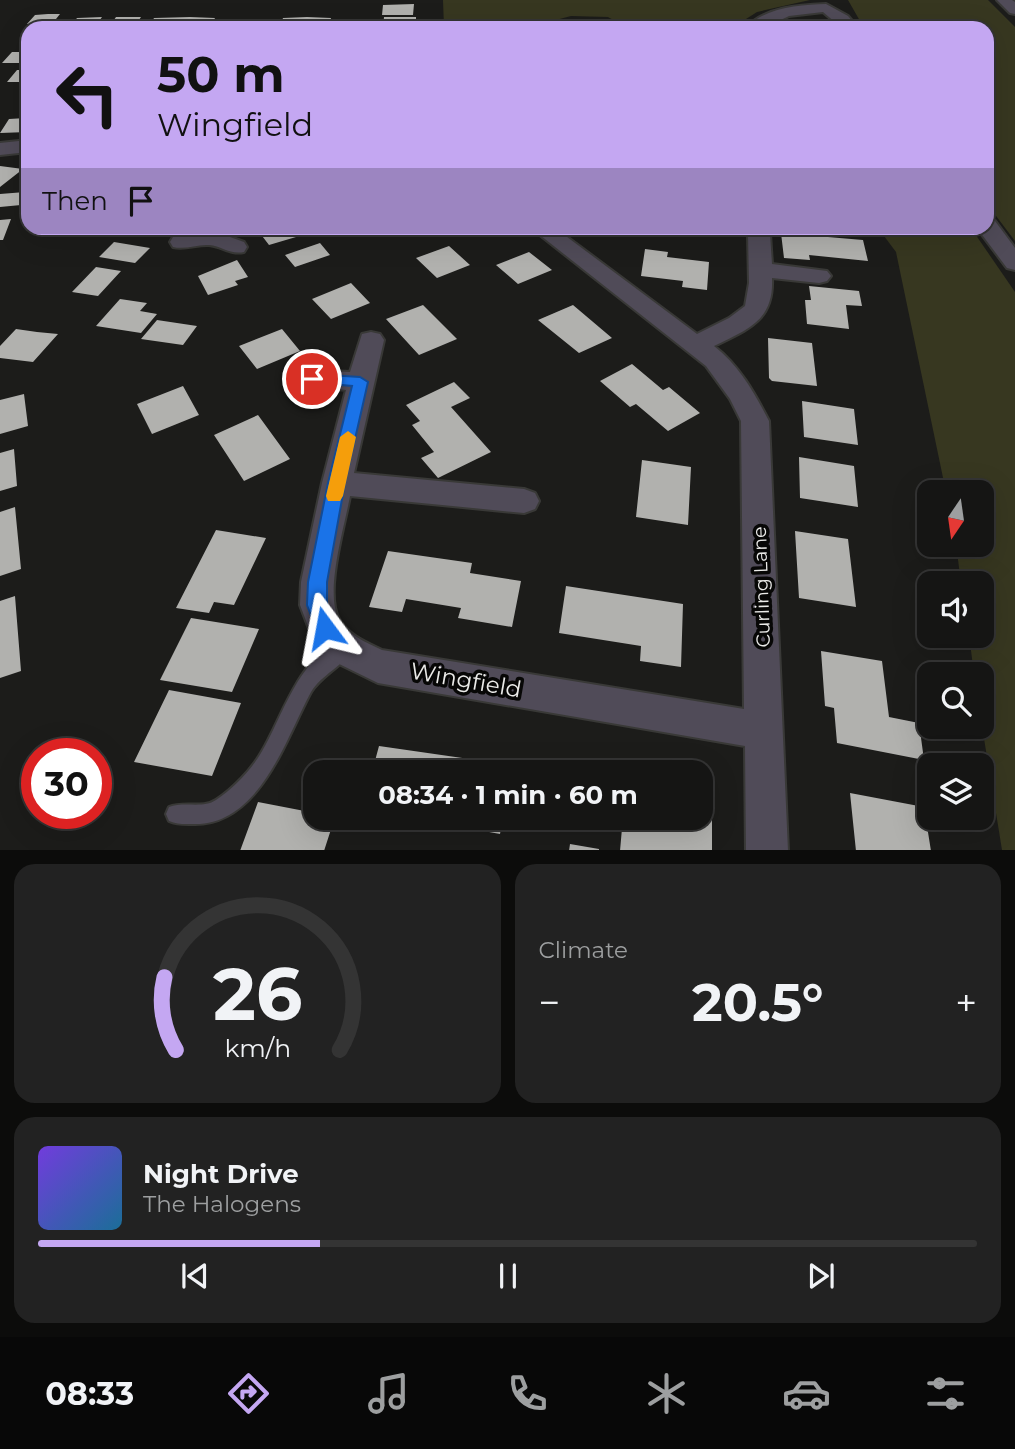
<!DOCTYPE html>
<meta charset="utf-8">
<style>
:root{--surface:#151514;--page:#222;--text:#f1f3f6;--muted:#9d9fa0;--line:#343434;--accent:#c4a7f2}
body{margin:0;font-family:Montserrat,sans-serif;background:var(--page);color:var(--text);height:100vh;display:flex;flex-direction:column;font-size:26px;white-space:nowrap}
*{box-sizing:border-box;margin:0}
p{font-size:23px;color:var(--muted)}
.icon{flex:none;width:38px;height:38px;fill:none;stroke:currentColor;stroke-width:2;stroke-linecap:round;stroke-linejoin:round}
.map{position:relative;height:850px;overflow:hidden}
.drawer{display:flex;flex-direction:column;gap:14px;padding:14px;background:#0c0c0b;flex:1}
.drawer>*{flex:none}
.top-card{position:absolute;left:21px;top:21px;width:973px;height:214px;border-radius:21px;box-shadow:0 7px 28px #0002,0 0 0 2px var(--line);background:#c4a7f2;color:#111;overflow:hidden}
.needle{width:46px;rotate:193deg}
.buttons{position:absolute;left:917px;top:480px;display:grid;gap:14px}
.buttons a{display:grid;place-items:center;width:77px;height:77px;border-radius:14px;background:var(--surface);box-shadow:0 7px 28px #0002,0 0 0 2px var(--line);font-size:35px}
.speed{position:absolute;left:21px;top:738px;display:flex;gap:14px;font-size:35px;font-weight:700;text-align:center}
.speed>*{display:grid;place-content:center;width:91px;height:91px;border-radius:50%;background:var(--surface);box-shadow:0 7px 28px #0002,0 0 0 2px var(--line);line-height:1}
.speed .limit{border:10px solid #d22;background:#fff;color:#111}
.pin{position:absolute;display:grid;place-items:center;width:60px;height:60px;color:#fff;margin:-30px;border:4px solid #fff;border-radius:50%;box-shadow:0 2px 7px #0007}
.me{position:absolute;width:77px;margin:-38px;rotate:347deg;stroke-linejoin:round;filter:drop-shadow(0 0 5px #0008)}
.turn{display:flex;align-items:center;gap:24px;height:147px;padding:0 21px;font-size:32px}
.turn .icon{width:91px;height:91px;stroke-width:2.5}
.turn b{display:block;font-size:49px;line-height:60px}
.then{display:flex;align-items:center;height:66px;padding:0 21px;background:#0003;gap:14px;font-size:26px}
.big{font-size:52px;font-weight:700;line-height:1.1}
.drawer .card{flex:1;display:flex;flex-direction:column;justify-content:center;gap:10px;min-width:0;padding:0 24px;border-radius:21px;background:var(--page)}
.drawer .dial{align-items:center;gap:0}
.dial svg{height:182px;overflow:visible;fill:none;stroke:var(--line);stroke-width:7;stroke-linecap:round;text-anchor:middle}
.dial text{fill:var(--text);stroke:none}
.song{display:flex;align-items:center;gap:21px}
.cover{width:84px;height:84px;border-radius:10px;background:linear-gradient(135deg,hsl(260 70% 55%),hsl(200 70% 35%))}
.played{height:7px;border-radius:4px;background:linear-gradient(90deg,var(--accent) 30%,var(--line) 30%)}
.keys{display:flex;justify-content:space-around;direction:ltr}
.heat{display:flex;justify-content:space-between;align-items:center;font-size:38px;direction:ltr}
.drawer .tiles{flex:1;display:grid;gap:14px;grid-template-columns:1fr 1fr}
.card:last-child{grid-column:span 2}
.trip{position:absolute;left:303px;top:760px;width:410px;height:70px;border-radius:21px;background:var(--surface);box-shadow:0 7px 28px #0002,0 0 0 2px var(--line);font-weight:700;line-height:70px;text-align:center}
.menu{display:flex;height:112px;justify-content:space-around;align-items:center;background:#080808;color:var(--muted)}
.menu .icon{width:49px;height:49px}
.menu .active{color:var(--accent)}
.menu b{font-size:32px;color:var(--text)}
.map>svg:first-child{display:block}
</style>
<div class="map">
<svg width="1015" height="851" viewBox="0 0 1015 851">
<rect width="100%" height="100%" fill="#1c1c1a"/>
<path fill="#373720" d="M443 0H810L757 12 732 28H627L608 17 571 16 537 25 538 28H444Z
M848 0H988L1015 27V241L987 204V28H864Z
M878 228H971L1015 292V850H1002L982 726V674H974L969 635H982V583H961L956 544H982V492H946L896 252Z"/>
<path fill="#b1b1ae" d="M414 4 413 15H382L383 5Z
M48 14H60L52 24H27L35 15Z
M102 17 95 27H70L77 18Z
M116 17H141L135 26 109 27Z
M307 17 331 18 329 27 280 26 283 18Z
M384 17H416V28H383Z
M154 18 190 17 215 18 210 27 148 28Z
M567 19 585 28 542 26Z
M12 52H28V63H2Z
M17 70H28V82H7Z
M26 118 28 132 0 133 9 119Z
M0 166 23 169 0 187Z
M25 192 21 205 0 207V194Z
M11 219 3 240H0V220Z
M121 228H161L153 236 117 232Z
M256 228H289L296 237 269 245Z
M413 228H449L423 237Z
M781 233 863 240 868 261 809 255 810 260 784 258Z
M114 242 150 248 135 263 99 257Z
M320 243 330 255 295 267 285 255Z
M449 246 470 265 437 278 416 258Z
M645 249 668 252 667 257 709 262 707 290 682 287 683 281 641 276Z
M529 252 552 270 518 284 496 265Z
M237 260 248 277 235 281 238 285 208 295 198 276Z
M96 267 121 271 98 296 72 292Z
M351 283 370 303 331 319 312 299Z
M809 286 859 291 862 306 846 305 849 329 807 324 805 300H811Z
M120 299 147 303 140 311 157 314 141 333 96 326Z
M423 305 457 339 419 355 386 319Z
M573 305 612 338 579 353 538 320Z
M157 320 197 326 183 345 141 339Z
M16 329 37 332 58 334 33 362 0 358V346Z
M282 329 300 351 257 369 239 346Z
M768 338 812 343 817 386 772 381 769 378Z
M632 364 663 390 669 387 700 413 668 431 636 404 630 407 600 381Z
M454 382 470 398 451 407 491 452 438 478 421 458 434 452 412 425 420 421 406 405Z
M183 386 199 415 152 434 137 404Z
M24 394 28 426 0 434V400Z
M802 401 854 409 858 445 804 437Z
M258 415 290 459 244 481 214 435Z
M14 449 17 486 0 491V453Z
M799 457 854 466 858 507 800 498Z
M642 460 691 467 688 525 636 517Z
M15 507 21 569 0 576V512Z
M216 530 266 538 234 605 214 602 209 613 176 608Z
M795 531 848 539 856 607 799 598Z
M388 551 472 563 470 573 521 581 512 627 458 618 461 608 406 599 402 612 369 607Z
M566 586 683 604 681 667 640 661 641 646 559 633Z
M15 596 21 671 0 678V601Z
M191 618 259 629 232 692 160 680Z
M821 651 882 661 889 717 919 723 924 760 837 743 834 708 825 706Z
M169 690 241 703 212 776 134 762Z
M379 746 511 765 510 772H372Z
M700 790 712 792V851H620L623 817H700Z
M850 793 924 807 931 851H856Z
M258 802 315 813V817H335L324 851H240Z
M393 817H503L500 834 429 821 428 825Z
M570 844 599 849V851H569Z"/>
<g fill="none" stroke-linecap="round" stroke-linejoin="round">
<defs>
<path id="lane" d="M343 641 349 643 352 649C345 665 321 675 311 692 286 738 260 824 195 824 186 824 178 825 169 821L166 814 169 807C184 801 203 809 216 800 233 789 251 770 261 753 284 715 297 658 343 641Z"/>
<path id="street" d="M997 0H1012L1015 2V14L1010 13Z
M826 4 848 16 858 28H842L823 12 789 16 764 28H746C765 7 800 5 826 4Z
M28 140V152L0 155V143Z
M987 220 995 221 1015 248V270L1007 268 977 228H987Z
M531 228H555L697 334 729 318 745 306 749 283 748 234 751 229H767L770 234 772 264 827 271 831 276 827 281 819 283 772 278C774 321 748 329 714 346 739 365 755 394 769 421L788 851H746L745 746 378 683 331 660 313 639 300 605 301 582 322 483 346 390 303 385 299 379 303 373 312 370 350 372 362 334 371 332 380 334 384 340 354 473 524 489 535 493 539 501 535 509 524 513 350 496C345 525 324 593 339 619 348 635 365 642 382 650L744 709 741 421 730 399 706 366Z
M213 231 244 242 247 247 244 252C230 255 222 246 209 245 197 244 186 250 173 247L170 242 173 237Z"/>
</defs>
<use href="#lane" stroke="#393937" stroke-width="4"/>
<use href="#street" stroke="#393937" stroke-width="4"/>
<use href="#lane" fill="#504b58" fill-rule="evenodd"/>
<use href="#street" fill="#504b58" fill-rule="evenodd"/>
</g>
<path fill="#1a73e8" stroke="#114b97" stroke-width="2" d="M312 374 360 377 368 382 345 483 327 582V605L335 628 332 634 325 637 318 634 307 605 308 582 328 483 352 386 306 382 304 379Z"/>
<path fill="#f59e0b" d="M348 431 356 437 343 496 340 501H328L326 496 340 437Z"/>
<g text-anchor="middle" stroke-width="7" stroke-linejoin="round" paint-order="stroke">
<g font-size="19" fill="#ebebe9" stroke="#070706">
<text transform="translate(761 587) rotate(-92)" y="7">Curling Lane</text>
</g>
<g font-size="23" fill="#ebebe9" stroke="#070706">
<text transform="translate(466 680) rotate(10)" y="8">Wingfield</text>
</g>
</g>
</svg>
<div class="buttons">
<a><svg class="needle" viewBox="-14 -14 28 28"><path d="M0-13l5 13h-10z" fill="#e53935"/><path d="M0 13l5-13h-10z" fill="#9d9fa0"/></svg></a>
<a><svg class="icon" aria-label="sound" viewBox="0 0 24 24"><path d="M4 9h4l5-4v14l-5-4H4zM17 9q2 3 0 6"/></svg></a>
<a><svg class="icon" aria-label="search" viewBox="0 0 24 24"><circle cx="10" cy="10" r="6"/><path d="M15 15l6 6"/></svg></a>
<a><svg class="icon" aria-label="layers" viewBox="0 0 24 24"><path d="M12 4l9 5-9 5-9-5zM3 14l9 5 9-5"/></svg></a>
</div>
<div class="speed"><div class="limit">30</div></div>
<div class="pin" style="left:312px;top:379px;background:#d93025"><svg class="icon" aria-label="arrive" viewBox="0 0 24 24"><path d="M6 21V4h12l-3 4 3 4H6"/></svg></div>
<svg class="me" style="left:325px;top:628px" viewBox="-20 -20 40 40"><path d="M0-17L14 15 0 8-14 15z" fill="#1a73e8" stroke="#fff" stroke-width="4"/></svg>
<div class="trip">08:34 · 1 min · 60 m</div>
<div class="top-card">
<div class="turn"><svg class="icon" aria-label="left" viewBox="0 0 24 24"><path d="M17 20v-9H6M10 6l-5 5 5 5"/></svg><div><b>50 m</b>Wingfield</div></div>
<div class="then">Then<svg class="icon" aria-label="arrive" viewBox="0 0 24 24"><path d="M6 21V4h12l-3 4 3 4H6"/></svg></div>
</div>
</div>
<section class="drawer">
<div class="tiles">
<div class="card dial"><svg viewBox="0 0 100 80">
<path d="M14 69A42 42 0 1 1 86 69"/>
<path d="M14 69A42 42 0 0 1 9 37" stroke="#c4a7f2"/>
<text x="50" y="56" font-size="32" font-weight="700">26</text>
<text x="50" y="72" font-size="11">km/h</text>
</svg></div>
<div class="card"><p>Climate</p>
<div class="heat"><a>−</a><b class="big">20.5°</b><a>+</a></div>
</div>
<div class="card">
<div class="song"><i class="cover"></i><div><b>Night Drive</b><p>The Halogens</p></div></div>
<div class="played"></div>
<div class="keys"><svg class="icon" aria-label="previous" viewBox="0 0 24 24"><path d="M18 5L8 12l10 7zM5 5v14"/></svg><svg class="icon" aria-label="pause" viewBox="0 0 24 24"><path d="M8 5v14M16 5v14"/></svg><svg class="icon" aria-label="next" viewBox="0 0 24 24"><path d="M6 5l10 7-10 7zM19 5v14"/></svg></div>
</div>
</div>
</section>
<nav class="menu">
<b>08:33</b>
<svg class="icon active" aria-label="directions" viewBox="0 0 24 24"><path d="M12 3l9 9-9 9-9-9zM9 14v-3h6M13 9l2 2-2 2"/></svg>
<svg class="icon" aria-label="music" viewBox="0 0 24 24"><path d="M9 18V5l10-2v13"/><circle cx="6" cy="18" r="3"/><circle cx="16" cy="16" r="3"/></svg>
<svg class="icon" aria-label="phone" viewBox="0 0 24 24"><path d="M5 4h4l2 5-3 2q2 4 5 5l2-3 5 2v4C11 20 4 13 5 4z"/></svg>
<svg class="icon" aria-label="climate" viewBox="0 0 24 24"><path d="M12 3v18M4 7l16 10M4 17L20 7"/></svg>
<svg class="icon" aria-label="car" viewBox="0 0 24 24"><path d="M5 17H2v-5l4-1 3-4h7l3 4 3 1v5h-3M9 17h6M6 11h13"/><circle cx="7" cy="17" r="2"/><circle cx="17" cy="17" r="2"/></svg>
<svg class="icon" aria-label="filters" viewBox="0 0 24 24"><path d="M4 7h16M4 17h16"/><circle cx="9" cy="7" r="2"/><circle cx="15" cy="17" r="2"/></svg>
</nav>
